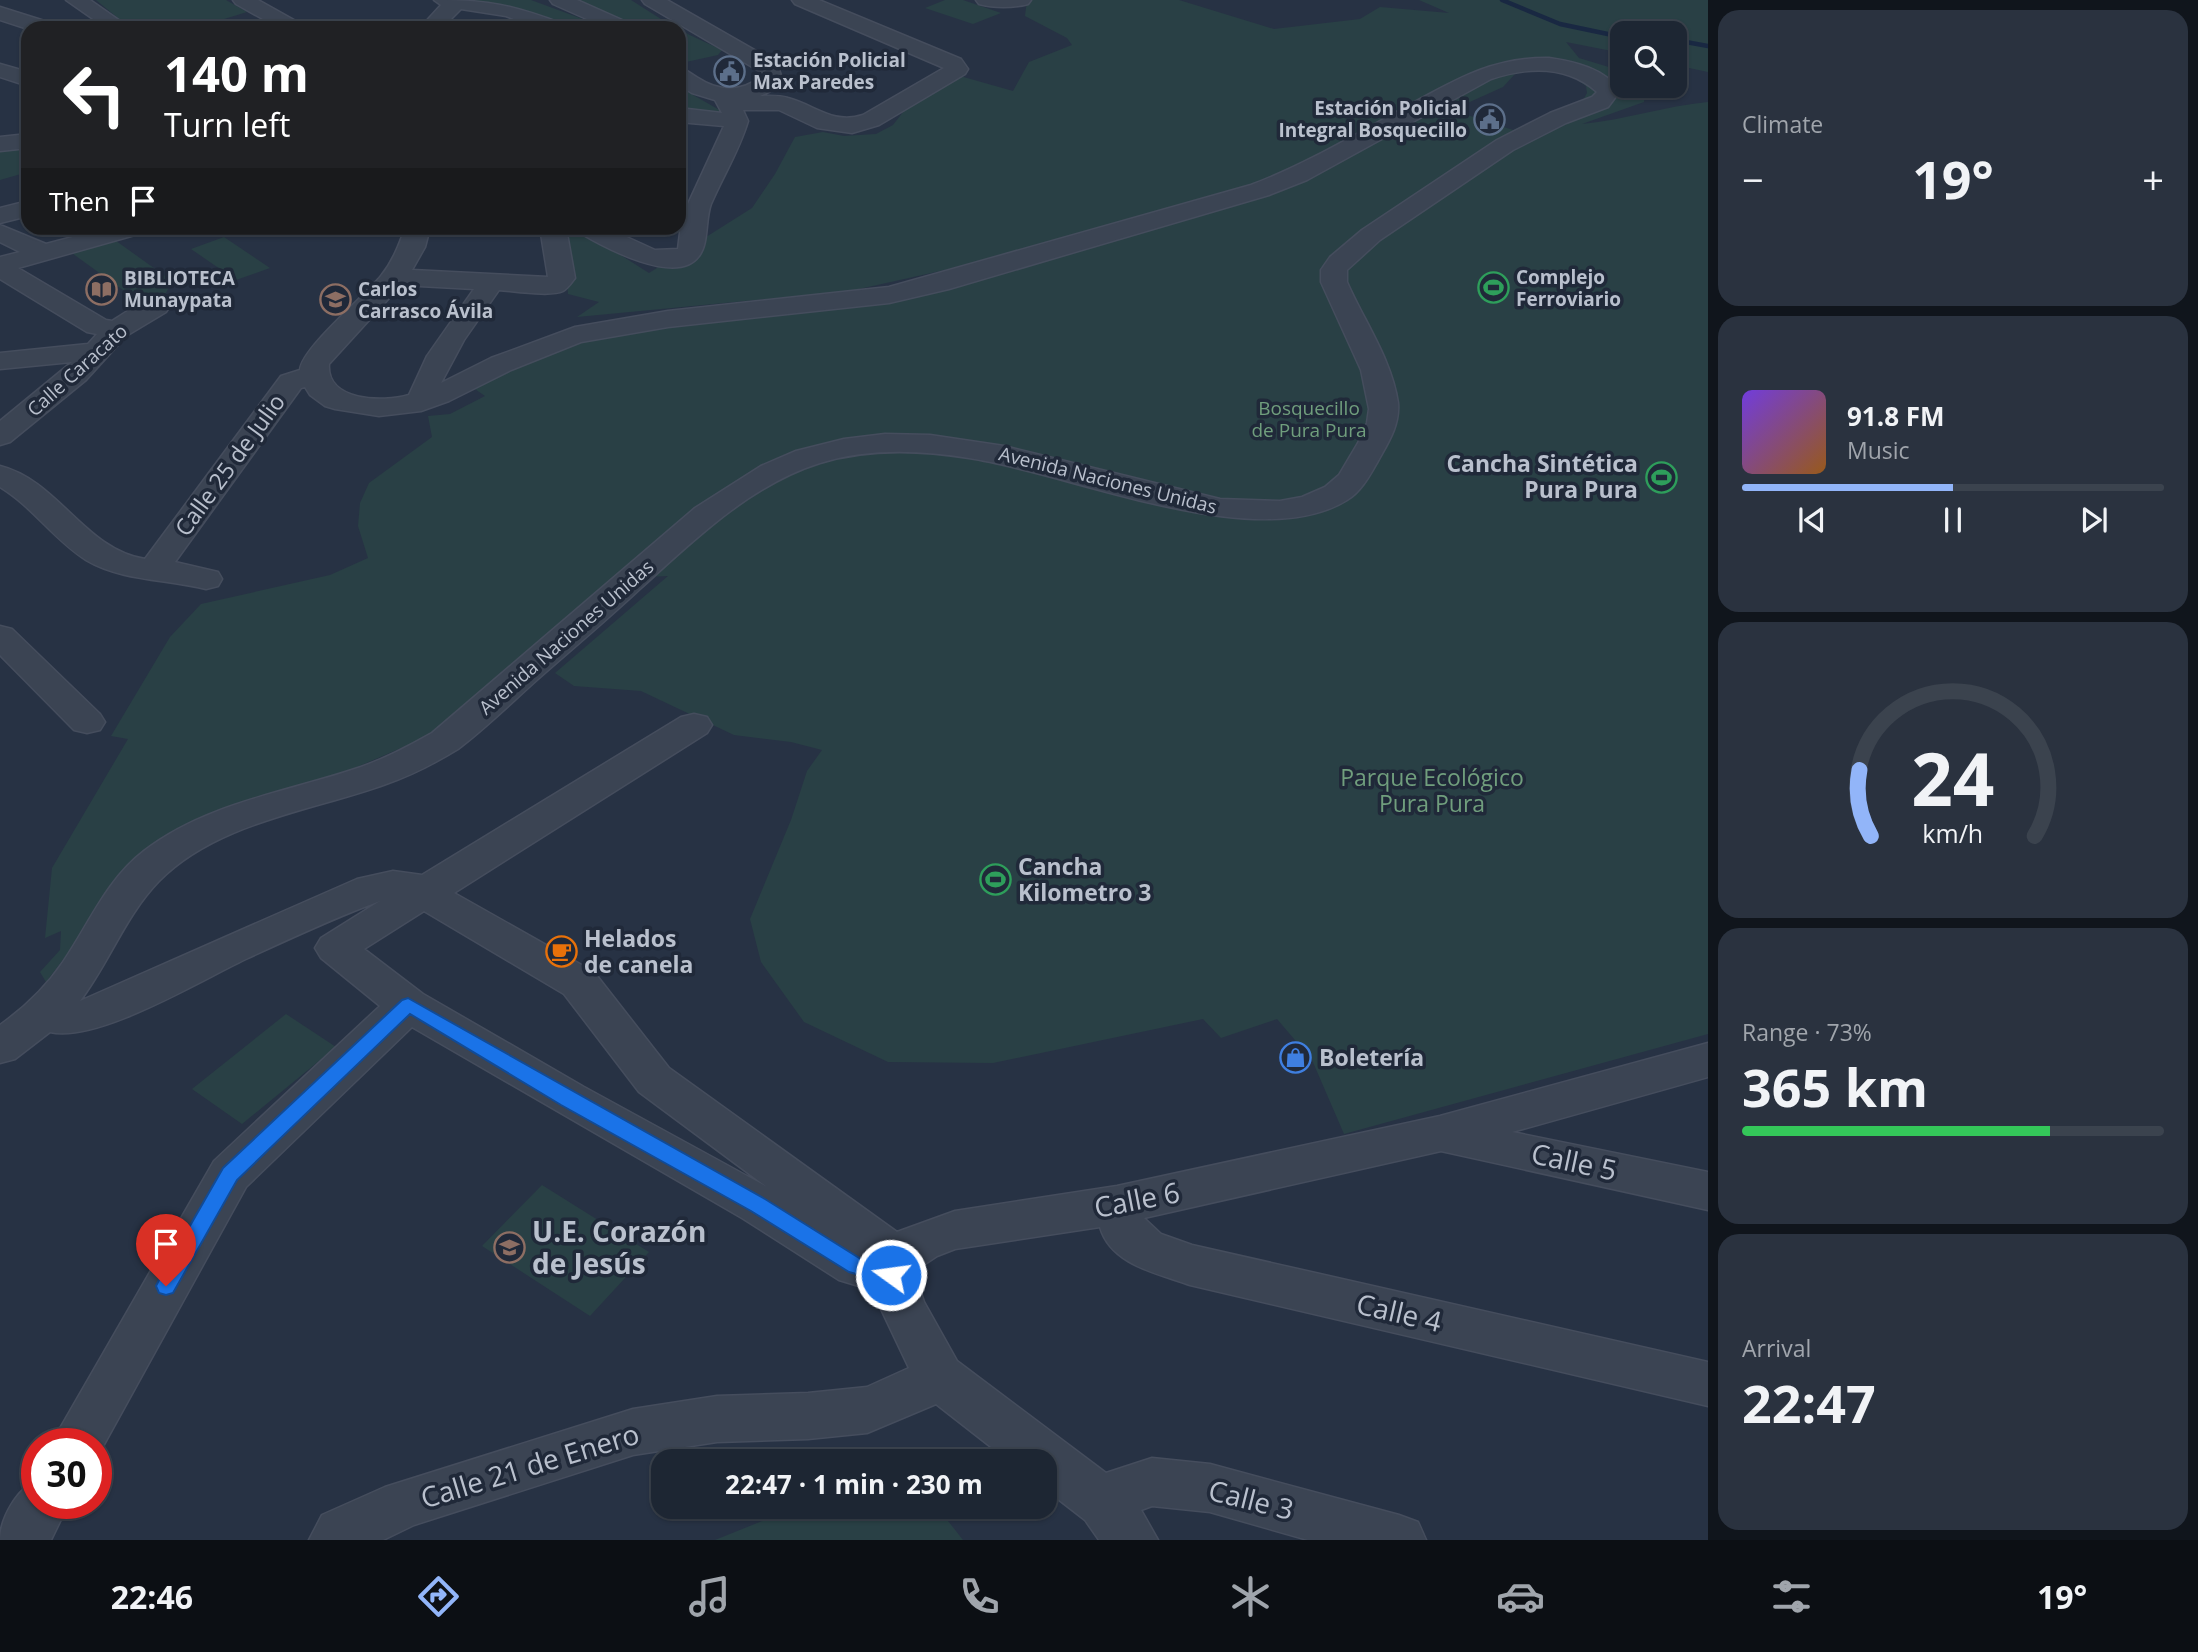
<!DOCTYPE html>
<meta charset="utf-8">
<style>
:root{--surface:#1d2633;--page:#2a323f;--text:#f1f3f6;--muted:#a0a5ac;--line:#3b434e;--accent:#92b5f9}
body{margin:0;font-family:"Open Sans",sans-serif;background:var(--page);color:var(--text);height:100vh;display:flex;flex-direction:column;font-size:26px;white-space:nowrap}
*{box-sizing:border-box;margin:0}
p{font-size:23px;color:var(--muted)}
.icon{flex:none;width:38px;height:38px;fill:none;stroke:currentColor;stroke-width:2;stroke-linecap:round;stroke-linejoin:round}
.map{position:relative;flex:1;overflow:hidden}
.sheet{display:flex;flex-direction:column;gap:10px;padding:10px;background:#10151c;width:490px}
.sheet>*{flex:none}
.top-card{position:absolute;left:21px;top:21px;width:665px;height:214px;border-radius:21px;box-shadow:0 2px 5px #0004,0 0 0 2px var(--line);background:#202124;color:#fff;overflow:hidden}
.buttons{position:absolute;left:1610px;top:21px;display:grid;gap:14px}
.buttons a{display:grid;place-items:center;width:77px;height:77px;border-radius:14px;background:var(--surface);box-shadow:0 2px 5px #0004,0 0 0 2px var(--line);font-size:35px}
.speed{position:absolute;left:21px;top:1428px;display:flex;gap:14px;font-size:35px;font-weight:700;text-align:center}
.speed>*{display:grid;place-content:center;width:91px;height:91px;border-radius:50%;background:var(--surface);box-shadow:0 2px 5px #0004,0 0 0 2px var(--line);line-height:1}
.speed .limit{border:10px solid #d22;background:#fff;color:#111}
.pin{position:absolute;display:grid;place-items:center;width:60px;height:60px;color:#fff;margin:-72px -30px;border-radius:50% 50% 50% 0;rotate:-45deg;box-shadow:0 0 7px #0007}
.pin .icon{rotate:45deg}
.me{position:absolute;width:77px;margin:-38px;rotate:284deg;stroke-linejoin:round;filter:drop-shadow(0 0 5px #0008)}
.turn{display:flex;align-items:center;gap:24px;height:147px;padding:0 28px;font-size:32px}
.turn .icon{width:91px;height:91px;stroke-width:2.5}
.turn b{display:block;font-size:49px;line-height:60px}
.then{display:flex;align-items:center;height:66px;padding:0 28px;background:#0003;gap:14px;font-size:26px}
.big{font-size:52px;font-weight:700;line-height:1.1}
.sheet .widget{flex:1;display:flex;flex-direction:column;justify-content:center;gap:10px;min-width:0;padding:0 24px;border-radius:21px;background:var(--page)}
.sheet .dial{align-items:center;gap:0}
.dial svg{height:182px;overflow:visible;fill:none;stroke:var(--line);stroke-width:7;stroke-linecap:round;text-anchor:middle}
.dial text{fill:var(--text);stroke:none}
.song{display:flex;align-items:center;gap:21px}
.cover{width:84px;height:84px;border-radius:10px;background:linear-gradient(135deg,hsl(260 70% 55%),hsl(30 70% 35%))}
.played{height:7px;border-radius:4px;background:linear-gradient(90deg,var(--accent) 50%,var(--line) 50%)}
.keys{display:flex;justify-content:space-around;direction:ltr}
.heat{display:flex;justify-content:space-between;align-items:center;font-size:38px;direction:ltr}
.charge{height:10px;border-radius:5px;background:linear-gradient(90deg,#34c759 73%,var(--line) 0)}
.trip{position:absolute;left:651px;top:1449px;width:406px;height:70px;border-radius:21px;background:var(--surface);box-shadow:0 2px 5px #0004,0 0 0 2px var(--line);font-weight:700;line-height:70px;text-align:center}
.tabs{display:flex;height:112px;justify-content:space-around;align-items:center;background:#0c0f14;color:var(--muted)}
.tabs .icon{width:49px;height:49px}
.tabs .current{color:var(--accent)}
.tabs b{font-size:32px;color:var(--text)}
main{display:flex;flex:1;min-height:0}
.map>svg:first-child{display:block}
</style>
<main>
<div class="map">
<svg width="1708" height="1540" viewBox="0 0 1708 1540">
<rect width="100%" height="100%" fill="#273244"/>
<path fill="#294045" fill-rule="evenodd" d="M96 0H226L247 12 195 28H130Z
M461 0H531L607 28H564L493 4Z
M573 0H631L675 28H630Z
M945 0H963L1001 13 973 24 925 8Z
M1027 0H1179L1274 29 1360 19 1380 7 1449 13 1419 0H1708V72L1675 65V33H1622V53L1566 42 1579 58 1622 71V86H1645L1644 102 1582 124C1625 120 1665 106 1708 102V1034L1344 1134 1312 1060 1277 1019 1221 1038 1203 1019 993 1063 888 1062 804 1022 761 962 750 919 791 820 807 771 822 750 791 742 734 735 641 691 574 686 555 673 668 576 621 578 429 736 327 780 214 819 82 935 46 982 40 972 60 950 61 931 45 938 52 868 128 739 111 736 170 637 201 604 330 575 368 558 358 526 360 503 369 483 432 437 428 416 450 414 485 396 472 387 566 346 624 331 980 278 963 266 850 291 577 317 599 302 568 294 564 228H574L584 232 649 273 752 208 775 174 795 137 823 132 844 136 876 134 893 125 907 107 960 76 1013 91 1029 62 1072 45 1067 38 1025 16ZM1534 70 1568 73 1586 86 1587 93 1583 100 1513 130 1452 110 1503 87 1515 74Z
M679 30 722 50 718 55 686 62 679 57Z
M679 87 730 116 679 111Z
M0 149H28V172L0 180Z
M224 237 270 268 236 280 191 249Z
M112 238 172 281 166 293 141 303 69 251Z
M286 1014 336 1047 242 1124 192 1089Z
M542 1185 649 1252 590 1316 482 1246Z
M797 1507H937L963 1540H715Z"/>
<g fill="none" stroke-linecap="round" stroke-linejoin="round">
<path stroke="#192842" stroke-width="4.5" d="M1502 0 1560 24 1622 37
M1675 40 1708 46"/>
<defs>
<path id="minor" d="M66 0H90L130 28H106Z
M233 0H258L301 24 304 28H279L236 4Z
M434 0C489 0 512 5 563 24L566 28H537L506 16 461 9 442 28H420L441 5Z
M550 0H577L631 24 634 28H607L553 4Z
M642 0H667L777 63 782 79 769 92 760 96C769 96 779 95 788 98 815 105 833 125 863 115L944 68 795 4 792 0H819L961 59 968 69 965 74 879 125 852 133 817 128 779 110H743L748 121C739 151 723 176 711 204 705 220 709 243 699 256 677 287 604 247 580 233L576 228H607L655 250 678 249 682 217 724 126 679 122V108L722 113 715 100 692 93 679 85V67C687 70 691 74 698 78 718 91 741 93 760 77L759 71 754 68 645 4Z
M976 0H1031L1028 4C1014 8 993 8 979 4Z
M0 7 54 24 57 28 28 29 0 20Z
M1549 58C1575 62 1604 68 1620 91L1608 107 1566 123 1513 150 1380 240 1347 270V282C1364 321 1392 360 1398 403 1400 425 1388 443 1378 461 1370 475 1361 492 1347 500 1257 556 1070 473 969 458 920 450 868 448 820 463 750 485 694 540 641 588 608 619 572 649 538 679 511 703 486 728 458 749 435 763 412 775 386 784 312 811 217 822 159 881 125 916 109 963 80 1001L357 879 393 871 422 875 681 717 694 714 707 717 712 725 707 733 454 893 594 972 669 1068 897 1232 955 1211 1117 1186 1440 1116 1708 1043V1077L1512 1132 1708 1172V1210L1441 1151 1144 1218 1161 1234 1192 1245 1708 1362V1406L1190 1285C1157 1273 1111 1265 1100 1227L955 1249 937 1256 916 1270 915 1275 924 1302 957 1361 1106 1473 1152 1458 1210 1464 1399 1515 1418 1522 1426 1540H1308L1210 1512 1152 1506 1141 1510 1158 1540H1099L1085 1520 1045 1489V1461H1009L936 1404 867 1433 808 1439 717 1442 633 1455 414 1525 383 1540H309L322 1515 385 1487 633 1409 717 1396 808 1393 867 1387 909 1368 872 1290 839 1280 742 1218 412 1027 246 1187 96 1459V1444H51L214 1161 380 1006 321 958 315 948 321 938 380 901C336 917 291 938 248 958 201 980 98 1043 50 1032L15 1059 0 1063V1025C24 1008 46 987 63 962 89 924 107 879 144 851 206 803 288 792 361 767 386 758 409 746 432 733L695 508 761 466 796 451 844 439 885 434 930 435 1004 446 1220 499 1280 501 1302 497 1325 487 1339 475 1358 443 1367 423 1369 409 1361 370 1321 282V270L1330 257 1362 230 1497 140 1550 113 1592 97 1597 92C1567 65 1527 67 1491 79L1307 180 1269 195 949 289 889 303 668 327 581 342 511 370 449 401 421 411 379 416 335 409 325 406 310 395 305 387 301 388 175 562 218 572 222 579 218 586 206 589C167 579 121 581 86 560 54 540 33 507 0 487V466C59 481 84 549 145 559L281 376 300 370C302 348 364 297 381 276 393 261 399 245 405 228H430L425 247 412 270 548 277 540 228H566L575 278C572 282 568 288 563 291 551 297 514 291 499 290L464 340 441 383 491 358 575 327 668 311 889 287 1251 185C1304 165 1351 137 1400 110 1451 83 1489 57 1549 58ZM401 285 474 289 427 356 409 395C382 403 326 401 329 364ZM424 911 564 994 639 1092 767 1187 584 1087 423 994 364 949Z
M0 64 28 72V86L0 77Z
M28 134V148L0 151V137Z
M28 201V216L0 223V208Z
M0 225 46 244 107 228H145L142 233 18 268 106 320 112 321C129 311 147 295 166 300L170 306 166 312 126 336 86 380 10 442 0 445V421L72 362 0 369V353L88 344 97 334 87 332 0 279V257L20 252 0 242Z
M0 626 12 629 100 714 105 722 100 730 87 733 74 730 0 655Z
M37 1481V1503H69L51 1540H0C0 1519 17 1488 37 1481Z"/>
</defs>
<use href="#minor" stroke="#454d5d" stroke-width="3"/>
<use href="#minor" fill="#3b4453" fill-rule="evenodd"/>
</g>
<path fill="#1a73e8" stroke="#114b97" stroke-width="2" d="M408 998 765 1199 861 1259 899 1269 902 1275 899 1281 891 1284 849 1272 751 1211 561 1105 410 1014 237 1180 173 1293 166 1295 159 1293 156 1286 159 1280 223 1168 402 1000Z"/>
<defs>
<symbol id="civic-ring" viewBox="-11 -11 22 22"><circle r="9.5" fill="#202939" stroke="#5c6f8a" stroke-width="1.5"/><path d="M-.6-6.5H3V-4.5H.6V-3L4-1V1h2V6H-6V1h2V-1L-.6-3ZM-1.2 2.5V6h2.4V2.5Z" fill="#5c6f8a"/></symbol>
<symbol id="stadium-ring" viewBox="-11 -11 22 22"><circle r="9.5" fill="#202939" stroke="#2e9e5b" stroke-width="1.5"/><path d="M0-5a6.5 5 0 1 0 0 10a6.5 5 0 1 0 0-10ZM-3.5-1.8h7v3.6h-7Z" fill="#2e9e5b"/></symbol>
<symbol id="library-ring" viewBox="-11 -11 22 22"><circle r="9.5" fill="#202939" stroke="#8d6e63" stroke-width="1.5"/><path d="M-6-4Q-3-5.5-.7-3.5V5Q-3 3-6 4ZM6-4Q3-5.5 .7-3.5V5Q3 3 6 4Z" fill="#8d6e63"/></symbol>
<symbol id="school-ring" viewBox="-11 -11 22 22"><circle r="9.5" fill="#202939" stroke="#8d6e63" stroke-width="1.5"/><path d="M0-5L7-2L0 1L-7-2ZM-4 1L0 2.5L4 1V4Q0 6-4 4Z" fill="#8d6e63"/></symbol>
<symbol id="cafe-ring" viewBox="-11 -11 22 22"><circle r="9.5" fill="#202939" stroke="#e8710a" stroke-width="1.5"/><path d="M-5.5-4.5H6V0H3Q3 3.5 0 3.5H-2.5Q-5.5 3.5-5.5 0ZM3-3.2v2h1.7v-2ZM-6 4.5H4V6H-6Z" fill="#e8710a"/></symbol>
<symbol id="shop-ring" viewBox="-11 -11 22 22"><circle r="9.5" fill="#202939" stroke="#3f7fe0" stroke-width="1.5"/><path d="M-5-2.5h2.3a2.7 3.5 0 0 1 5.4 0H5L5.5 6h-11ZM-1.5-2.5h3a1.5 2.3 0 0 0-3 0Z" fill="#3f7fe0"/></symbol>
</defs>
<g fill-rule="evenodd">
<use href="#civic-ring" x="712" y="54" width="35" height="35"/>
<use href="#civic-ring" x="1472" y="102" width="35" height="35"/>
<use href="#stadium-ring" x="1476" y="270" width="35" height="35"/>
<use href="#library-ring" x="84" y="272" width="35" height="35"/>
<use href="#school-ring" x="318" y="282" width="35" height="35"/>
<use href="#stadium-ring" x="1644" y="460" width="35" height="35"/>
<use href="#stadium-ring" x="978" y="862" width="35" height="35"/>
<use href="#cafe-ring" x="544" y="934" width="35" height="35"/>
<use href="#shop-ring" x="1278" y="1040" width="35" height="35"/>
<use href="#school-ring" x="492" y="1230" width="35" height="35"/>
</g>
<g text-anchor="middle" stroke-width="7" stroke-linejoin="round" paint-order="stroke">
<g font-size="19" font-weight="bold" fill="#b9c0cd" stroke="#202939" text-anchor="start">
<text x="753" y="67">Estación Policial<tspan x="753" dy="22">Max Paredes</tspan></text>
<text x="1467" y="115" text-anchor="end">Estación Policial<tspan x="1467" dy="22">Integral Bosquecillo</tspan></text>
<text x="1516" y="284">Complejo<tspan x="1516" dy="22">Ferroviario</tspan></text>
<text x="124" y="285">BIBLIOTECA<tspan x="124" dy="22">Munaypata</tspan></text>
<text x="358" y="296">Carlos<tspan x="358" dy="22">Carrasco Ávila</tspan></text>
</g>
<g font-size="19" fill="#b9c0cd" stroke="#202939">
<text transform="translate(77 370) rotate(-42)" y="7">Calle Caracato</text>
<text transform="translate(1108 480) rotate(14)" y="7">Avenida Naciones Unidas</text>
<text transform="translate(566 637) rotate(-41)" y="7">Avenida Naciones Unidas</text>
</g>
<g font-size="19" fill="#709e7d" stroke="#202939">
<text x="1309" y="415">Bosquecillo<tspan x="1309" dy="22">de Pura Pura</tspan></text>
</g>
<g font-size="23" font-weight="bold" fill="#b9c0cd" stroke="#202939" text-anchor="start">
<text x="1638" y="472" text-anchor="end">Cancha Sintética<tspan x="1638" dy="26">Pura Pura</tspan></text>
<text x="1018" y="875">Cancha<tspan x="1018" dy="26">Kilometro 3</tspan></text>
<text x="584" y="947">Helados<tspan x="584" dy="26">de canela</tspan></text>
<text x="1319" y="1066">Boletería</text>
</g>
<g font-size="23" fill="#b9c0cd" stroke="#202939">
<text transform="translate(230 465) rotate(-54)" y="8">Calle 25 de Julio</text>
</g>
<g font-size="23" fill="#709e7d" stroke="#202939">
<text x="1432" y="786">Parque Ecológico<tspan x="1432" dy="26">Pura Pura</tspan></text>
</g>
<g font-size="28" fill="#b9c0cd" stroke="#202939">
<text transform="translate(1574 1162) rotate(12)" y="10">Calle 5</text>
<text transform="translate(1137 1200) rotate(-11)" y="10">Calle 6</text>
<text transform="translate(1399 1313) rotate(13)" y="10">Calle 4</text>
<text transform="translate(530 1466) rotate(-17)" y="10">Calle 21 de Enero</text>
<text transform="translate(1251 1500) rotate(14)" y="10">Calle 3</text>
</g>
<g font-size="28" font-weight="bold" fill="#b9c0cd" stroke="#202939" text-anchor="start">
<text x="532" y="1242">U.E. Corazón<tspan x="532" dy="32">de Jesús</tspan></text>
</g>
</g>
</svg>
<div class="buttons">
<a><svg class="icon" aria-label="search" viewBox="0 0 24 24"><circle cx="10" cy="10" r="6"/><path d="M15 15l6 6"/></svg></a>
</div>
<div class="speed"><div class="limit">30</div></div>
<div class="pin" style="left:166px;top:1286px;background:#d93025"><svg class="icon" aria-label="arrive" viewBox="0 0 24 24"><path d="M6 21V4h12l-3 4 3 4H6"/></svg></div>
<svg class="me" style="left:891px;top:1275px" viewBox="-20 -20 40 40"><circle r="17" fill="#1a73e8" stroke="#fff" stroke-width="3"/><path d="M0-11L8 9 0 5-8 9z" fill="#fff"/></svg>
<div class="trip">22:47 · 1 min · 230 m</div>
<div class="top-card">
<div class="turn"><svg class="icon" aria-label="left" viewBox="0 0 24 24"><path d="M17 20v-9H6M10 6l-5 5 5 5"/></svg><div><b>140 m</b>Turn left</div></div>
<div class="then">Then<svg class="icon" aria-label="arrive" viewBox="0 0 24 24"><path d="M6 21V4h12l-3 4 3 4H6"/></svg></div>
</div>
</div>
<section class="sheet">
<div class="widget"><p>Climate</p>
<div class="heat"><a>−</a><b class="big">19°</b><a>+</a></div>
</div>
<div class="widget">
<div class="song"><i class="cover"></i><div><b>91.8 FM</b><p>Music</p></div></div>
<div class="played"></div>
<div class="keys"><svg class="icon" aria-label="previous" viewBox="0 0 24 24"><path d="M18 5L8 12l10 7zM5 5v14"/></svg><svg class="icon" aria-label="pause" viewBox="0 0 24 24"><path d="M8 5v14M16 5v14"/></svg><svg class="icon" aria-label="next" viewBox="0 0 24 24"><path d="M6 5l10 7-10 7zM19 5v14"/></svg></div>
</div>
<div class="widget dial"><svg viewBox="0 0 100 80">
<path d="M14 69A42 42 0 1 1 86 69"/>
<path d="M14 69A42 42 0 0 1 9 40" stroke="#92b5f9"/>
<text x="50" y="56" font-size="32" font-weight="700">24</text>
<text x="50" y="72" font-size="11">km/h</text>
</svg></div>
<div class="widget"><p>Range · 73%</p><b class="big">365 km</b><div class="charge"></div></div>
<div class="widget"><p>Arrival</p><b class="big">22:47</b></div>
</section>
</main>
<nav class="tabs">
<b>22:46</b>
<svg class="icon current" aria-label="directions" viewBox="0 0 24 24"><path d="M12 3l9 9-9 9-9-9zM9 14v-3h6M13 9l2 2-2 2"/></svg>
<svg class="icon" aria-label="music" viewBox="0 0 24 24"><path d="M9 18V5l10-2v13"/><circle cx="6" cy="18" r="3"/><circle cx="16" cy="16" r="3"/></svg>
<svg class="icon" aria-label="phone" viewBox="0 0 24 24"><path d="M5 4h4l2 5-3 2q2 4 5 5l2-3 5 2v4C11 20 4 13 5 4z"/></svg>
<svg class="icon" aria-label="climate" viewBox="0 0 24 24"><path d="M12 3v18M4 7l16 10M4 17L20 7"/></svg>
<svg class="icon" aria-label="car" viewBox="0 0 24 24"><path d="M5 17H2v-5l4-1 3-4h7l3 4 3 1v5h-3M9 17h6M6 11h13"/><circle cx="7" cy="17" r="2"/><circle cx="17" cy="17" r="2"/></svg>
<svg class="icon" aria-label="filters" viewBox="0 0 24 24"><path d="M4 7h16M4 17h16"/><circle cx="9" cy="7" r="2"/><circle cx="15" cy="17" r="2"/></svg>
<b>19°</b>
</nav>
